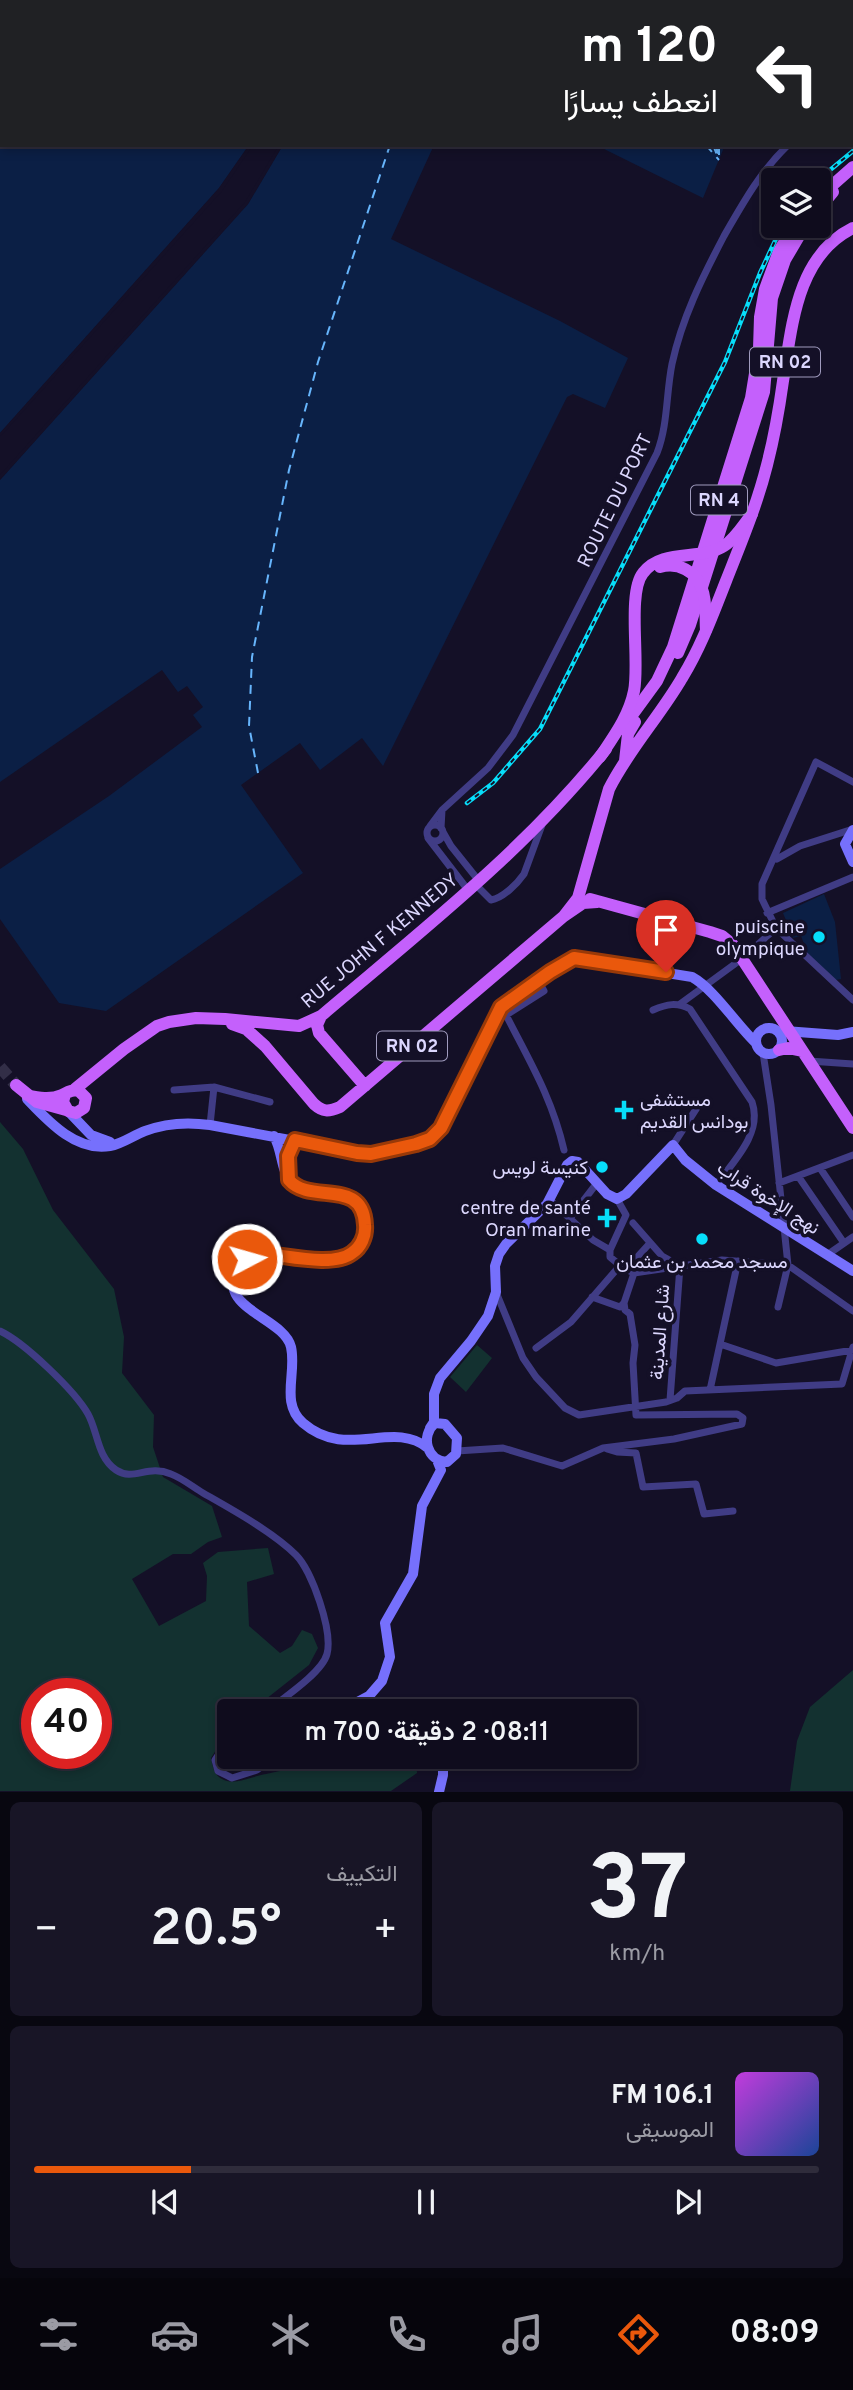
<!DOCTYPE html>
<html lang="ar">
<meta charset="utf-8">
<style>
:root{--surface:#0f0c1d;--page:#181526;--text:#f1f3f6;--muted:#9b9ba4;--line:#2f2c3b;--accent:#ea580c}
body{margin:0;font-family:Overpass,Vazirmatn,sans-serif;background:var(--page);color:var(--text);direction:rtl;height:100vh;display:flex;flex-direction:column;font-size:26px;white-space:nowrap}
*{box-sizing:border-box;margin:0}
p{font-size:23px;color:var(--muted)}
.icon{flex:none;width:38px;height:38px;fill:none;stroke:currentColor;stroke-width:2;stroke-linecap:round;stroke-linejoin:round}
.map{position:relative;height:1792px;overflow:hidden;direction:ltr}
.drawer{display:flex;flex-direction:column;gap:10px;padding:10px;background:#080710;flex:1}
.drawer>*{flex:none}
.top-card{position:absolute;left:0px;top:0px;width:854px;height:147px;box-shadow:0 4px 10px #0003,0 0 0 2px var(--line);direction:rtl;background:#202124;color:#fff;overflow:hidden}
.fabs{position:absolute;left:761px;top:168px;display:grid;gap:14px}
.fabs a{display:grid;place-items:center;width:70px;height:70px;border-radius:7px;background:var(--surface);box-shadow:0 4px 10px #0003,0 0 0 2px var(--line);font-size:35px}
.speed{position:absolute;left:21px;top:1678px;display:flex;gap:14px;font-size:35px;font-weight:700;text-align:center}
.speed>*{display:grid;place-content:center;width:91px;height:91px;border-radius:50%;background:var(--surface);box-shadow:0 4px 10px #0003,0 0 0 2px var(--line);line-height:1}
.speed .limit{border:10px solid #d22;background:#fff;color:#111}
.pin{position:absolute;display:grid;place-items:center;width:60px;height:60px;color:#fff;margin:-72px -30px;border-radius:50% 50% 50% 0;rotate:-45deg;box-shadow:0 0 7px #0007}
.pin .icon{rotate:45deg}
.me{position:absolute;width:77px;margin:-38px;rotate:84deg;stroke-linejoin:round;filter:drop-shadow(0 0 5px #0008)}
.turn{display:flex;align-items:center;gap:24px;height:147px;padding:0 21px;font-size:32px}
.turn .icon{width:91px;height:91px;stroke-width:2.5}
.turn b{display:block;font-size:49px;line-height:60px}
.big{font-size:52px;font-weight:600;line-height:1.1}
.drawer .widget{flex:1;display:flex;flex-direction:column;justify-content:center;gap:10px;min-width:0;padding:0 24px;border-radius:10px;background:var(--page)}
.drawer .dial{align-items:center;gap:0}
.dial b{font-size:91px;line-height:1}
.song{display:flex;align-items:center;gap:21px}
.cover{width:84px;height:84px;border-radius:10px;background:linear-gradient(135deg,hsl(290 70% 55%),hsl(220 70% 35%))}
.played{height:7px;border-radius:4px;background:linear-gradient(90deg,var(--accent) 20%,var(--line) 20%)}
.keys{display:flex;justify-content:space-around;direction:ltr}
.heat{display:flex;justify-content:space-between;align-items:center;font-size:38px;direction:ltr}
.drawer .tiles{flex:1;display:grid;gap:10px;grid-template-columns:1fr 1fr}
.widget:last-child{grid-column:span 2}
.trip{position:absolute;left:217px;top:1699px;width:420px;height:70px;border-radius:7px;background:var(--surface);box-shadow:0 4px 10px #0003,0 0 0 2px var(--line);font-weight:600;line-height:70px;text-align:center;direction:rtl}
.dock{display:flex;height:112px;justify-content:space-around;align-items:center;background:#06050c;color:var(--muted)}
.dock .icon{width:49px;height:49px}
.dock .selected{color:var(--accent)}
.dock b{font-size:32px;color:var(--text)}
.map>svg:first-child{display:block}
</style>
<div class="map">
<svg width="853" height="1792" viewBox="0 0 853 1792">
<rect width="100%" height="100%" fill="#141027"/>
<path fill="#133130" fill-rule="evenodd" d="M0 1122 23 1149 53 1210 114 1289 124 1337 122 1373 154 1415 153 1447 163 1477 212 1506 222 1537 208 1542 191 1554H173L132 1579 159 1626 206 1601 207 1576 203 1563 218 1552 268 1548 274 1574 247 1582 249 1626 280 1653 292 1646 302 1630 312 1634 318 1648 309 1665 251 1711 229 1712V1729L211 1758C213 1767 214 1776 224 1780 237 1785 253 1776 266 1774 315 1763 365 1757 416 1757L417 1773 391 1791H0ZM37 1694H96V1754H37Z
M477 1345 492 1358 466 1392 450 1377Z
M853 1670V1791H790L797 1741 810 1707Z"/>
<path fill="#0b1f45" d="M0 0H302L2 2V145H249L219 188 0 433Z
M344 0H788L344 2Z
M283 145H434L391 239 560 321 628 358 605 408 573 394 567 397 383 766 362 738 320 770 300 743 241 785 303 873 106 1011 59 1003 0 919V869L109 796 202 727 193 715 203 707 187 686 178 692 162 670 0 782V480L248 204Z
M596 145H725L703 198Z
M824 894 835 922 841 979 836 980 808 954 801 936 793 938 783 913Z"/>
<path fill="#141027" d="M249 145H253L222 191 0 437V433L219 188Z
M279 145H283L248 204 0 480V475L245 202Z"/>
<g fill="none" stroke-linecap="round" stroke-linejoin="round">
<path stroke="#67b5fc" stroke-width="2" stroke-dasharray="9 7" stroke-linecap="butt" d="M641 0V2
M661 0 662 2
M681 0 682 2
M694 0V2
M437 2 438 0
M706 145 719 160
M713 145 717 155
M716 145 719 159
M719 155V145
M258 773 249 726 252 657 289 470 318 362 390 145"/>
<path stroke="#322e47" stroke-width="12" stroke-dasharray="12 6" stroke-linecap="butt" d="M0 1067 16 1085"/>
<path stroke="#403c85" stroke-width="7" d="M852 21 853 19
M853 782 816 762 762 884V899L776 928 853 1000
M442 810 488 768 513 735 657 453C668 425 666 394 672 364 682 318 702 278 724 236 743 203 760 172 788 145
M427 833a8 8 0 1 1 16 0a8 8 0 1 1-16 0Z
M430 826 442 810 441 828
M443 832 451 846 479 881
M428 838 468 890
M777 859 800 846 853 829
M475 884 491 900C503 898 517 884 524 874L542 825
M767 913 853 877
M538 980 544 991 506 1015C530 1062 552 1098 564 1150
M680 1004 743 958 776 928
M653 1010C667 1004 677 1002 690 1009L752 1102C763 1133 733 1162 716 1185
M763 1053 771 1105 788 1265 778 1307
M809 1061 853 1064
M174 1090 214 1087 270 1102
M210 1125 214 1087
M673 1145 698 1106
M820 1168 853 1217
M798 1176 844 1243
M779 1183 853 1155
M617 1199 626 1215 610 1250V1257L622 1267 634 1273 722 1260 788 1265 853 1311
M550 1200 593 1240 610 1250
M570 1218 597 1183
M633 1223 662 1256 680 1266 670 1400
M827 1255 853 1237
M496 1292 523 1358 536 1377 565 1408 579 1415 666 1402 677 1398 685 1391 842 1384 853 1347
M592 1297 620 1307 624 1303 634 1273
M0 1331C24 1342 75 1391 88 1414 98 1432 97 1457 116 1470 134 1482 147 1464 171 1474 182 1478 193 1487 203 1493 231 1509 273 1532 296 1555 312 1571 333 1631 327 1654 322 1673 282 1699 266 1712
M720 1344 776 1363 853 1350
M536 1348 571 1322 617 1269 630 1265 650 1243
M710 1390 738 1261
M607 1449 617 1452 636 1453 643 1487 696 1484 704 1514 733 1511
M457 1451 503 1448 562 1466 603 1448 674 1439 742 1424 743 1418 737 1414 636 1415 633 1363 635 1345 630 1314 625 1310 624 1303
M229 1739 215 1760 218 1771 232 1778 257 1770 275 1757"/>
<path stroke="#7670fc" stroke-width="10" d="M853 830 845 844 853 862
M756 1041a13 13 0 1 1 26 0a13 13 0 1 1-26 0Z
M785 1031 838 1035 853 1032
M27 1099C48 1121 76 1152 110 1146 122 1144 134 1135 145 1131 166 1123 189 1122 210 1125L365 1154C389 1154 425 1146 441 1128L501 1007 563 963 574 958 692 977C714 989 736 1024 756 1043
M69 1112 91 1135 110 1142
M274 1136C283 1152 280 1171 293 1184 314 1204 361 1177 365 1223 366 1232 363 1241 358 1248 329 1282 262 1231 239 1268 213 1308 284 1317 291 1347 297 1373 280 1403 303 1423 347 1461 392 1419 428 1448
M435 1423 445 1424 457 1438 456 1454 447 1462C427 1461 420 1436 435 1423Z
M430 1428 434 1422V1394L440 1378 471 1341 488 1316 496 1292 495 1266 499 1254 506 1244 547 1204 567 1165 572 1161 578 1162 607 1194 617 1199 626 1194 673 1145 685 1160 716 1185 853 1271
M304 1712 352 1705 369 1696 382 1681 390 1657 385 1623 413 1574 422 1506 441 1470 437 1460
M439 1792 443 1775V1757"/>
<path stroke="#c460fc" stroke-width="12" d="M819 197 853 167
M819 209 833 192
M678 653 690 625 764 392 772 298 785 260 805 226
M622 729 657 681 673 647 751 398 759 349 760 317 765 289 779 251 794 226
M625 761 628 734 635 722
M590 899 710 932 722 936 733 945 853 1128
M564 916 578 898 609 789C629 749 660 716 682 678 701 647 713 614 726 581 741 543 757 505 767 465 774 438 779 410 783 381 792 327 796 256 853 228
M321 1016 317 1025 319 1033 365 1086
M232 1024 246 1029 265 1046 314 1104C323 1112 328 1112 340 1107L564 916 583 903 597 902
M779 1050 788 1048 802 1051
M16 1085 37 1102 66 1110
M75 1089 124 1049 157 1026 169 1022 196 1018 225 1019 299 1026 321 1016C420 932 524 851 606 749
M27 1095C39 1098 50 1100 62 1095 68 1092 70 1090 78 1090L86 1098 84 1108 76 1113 68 1111 63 1102 65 1094"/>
<defs>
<path id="rail" d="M818 180 853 151
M467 803 493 783 540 729 725 362 760 273 782 226"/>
</defs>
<use href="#rail" stroke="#07defa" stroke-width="4.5"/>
<use href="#rail" stroke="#141027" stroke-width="2" stroke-dasharray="5" stroke-linecap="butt"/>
<path stroke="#c460fc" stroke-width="12" d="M660 567C678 562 696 571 702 589 707 601 705 617 706 630
M600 757C614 736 629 716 634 691 640 662 627 593 643 573 662 548 701 561 724 546 735 539 744 524 752 514"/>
</g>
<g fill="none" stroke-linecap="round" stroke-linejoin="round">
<defs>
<path id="route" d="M247 1259 256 1255 267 1254C289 1256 334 1267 352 1253 361 1247 366 1236 365 1225 363 1177 310 1205 289 1180L288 1156 295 1140 357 1153 371 1154 416 1144 430 1139 441 1128 501 1007 550 972 574 958 666 972"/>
</defs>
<use href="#route" stroke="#983908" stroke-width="18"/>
<use href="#route" stroke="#ea580c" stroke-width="12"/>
</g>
<g fill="#07defa" stroke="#141027" stroke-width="2.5">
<circle cx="819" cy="937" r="7"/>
<path d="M620.5 1099.5h7v7h7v7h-7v7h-7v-7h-7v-7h7z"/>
<circle cx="602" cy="1167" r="7"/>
<path d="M603.5 1207.5h7v7h7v7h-7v7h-7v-7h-7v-7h7z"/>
<circle cx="702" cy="1239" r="7"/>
</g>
<g text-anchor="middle" stroke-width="7" stroke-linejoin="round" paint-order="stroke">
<g fill="#141027" stroke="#a09bbe" stroke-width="2">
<rect x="750" y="347.5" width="70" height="29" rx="5"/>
<rect x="691" y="485.5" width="56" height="29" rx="5"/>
<rect x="377" y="1031.5" width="70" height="29" rx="5"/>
</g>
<g font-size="18" font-weight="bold" fill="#dcd7fe">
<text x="785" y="368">RN 02</text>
<text x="719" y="506">RN 4</text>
<text x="412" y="1052">RN 02</text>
</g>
<g font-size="19" fill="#dcd7fe" stroke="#141027">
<text transform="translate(614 500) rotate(-64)" y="7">ROUTE DU PORT</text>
<text transform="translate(379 940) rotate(-40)" y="7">RUE JOHN F KENNEDY</text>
<text transform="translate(769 1197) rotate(33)" y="7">نهج الإخوة قراب</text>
<text transform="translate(659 1332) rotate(-86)" y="7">شارع المدينة</text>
</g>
<g font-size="19" fill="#dcd7fe" stroke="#141027" text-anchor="end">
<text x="805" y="933">puiscine<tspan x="805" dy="22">olympique</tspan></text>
<text x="640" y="1106" text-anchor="start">مستشفى<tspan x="640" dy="22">بودانس القديم</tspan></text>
<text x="588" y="1174">كنيسة لويس</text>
<text x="591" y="1214">centre de santé<tspan x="591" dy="22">Oran marine</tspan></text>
<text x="702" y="1268" text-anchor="middle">مسجد محمد بن عثمان</text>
</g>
</g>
</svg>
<div class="fabs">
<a><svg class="icon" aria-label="layers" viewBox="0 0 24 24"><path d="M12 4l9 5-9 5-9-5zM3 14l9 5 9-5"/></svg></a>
</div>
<div class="speed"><div class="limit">40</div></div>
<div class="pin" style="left:666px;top:972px;background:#d93025"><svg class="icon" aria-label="arrive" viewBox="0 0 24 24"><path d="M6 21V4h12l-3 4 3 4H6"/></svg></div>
<svg class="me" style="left:247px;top:1259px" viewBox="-20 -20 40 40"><circle r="17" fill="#ea580c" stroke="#fff" stroke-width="3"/><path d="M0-11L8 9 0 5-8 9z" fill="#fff"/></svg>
<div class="trip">08:11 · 2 دقيقة · 700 m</div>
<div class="top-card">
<div class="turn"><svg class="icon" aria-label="left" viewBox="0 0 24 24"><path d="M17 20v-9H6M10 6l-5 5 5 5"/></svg><div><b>120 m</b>انعطف يسارًا</div></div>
</div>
</div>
<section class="drawer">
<div class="tiles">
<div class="widget dial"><b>37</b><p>km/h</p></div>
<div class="widget"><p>التكييف</p>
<div class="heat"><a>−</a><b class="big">20.5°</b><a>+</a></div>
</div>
<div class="widget">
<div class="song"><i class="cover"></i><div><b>106.1 FM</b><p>الموسيقى</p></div></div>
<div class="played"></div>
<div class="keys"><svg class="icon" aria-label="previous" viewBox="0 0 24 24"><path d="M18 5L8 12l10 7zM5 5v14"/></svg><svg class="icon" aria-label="pause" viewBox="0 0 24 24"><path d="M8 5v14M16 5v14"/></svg><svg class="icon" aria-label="next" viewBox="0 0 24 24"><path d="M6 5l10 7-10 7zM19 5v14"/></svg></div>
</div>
</div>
</section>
<nav class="dock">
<b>08:09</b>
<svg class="icon selected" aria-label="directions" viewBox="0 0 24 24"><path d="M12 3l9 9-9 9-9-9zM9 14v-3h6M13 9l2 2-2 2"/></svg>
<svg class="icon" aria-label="music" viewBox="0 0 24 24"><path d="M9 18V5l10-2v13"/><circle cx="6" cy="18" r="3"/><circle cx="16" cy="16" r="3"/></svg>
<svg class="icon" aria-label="phone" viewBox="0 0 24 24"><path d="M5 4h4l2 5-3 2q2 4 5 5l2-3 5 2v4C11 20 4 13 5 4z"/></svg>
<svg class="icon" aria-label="climate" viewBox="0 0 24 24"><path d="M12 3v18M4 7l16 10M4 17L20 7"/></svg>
<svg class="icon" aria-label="car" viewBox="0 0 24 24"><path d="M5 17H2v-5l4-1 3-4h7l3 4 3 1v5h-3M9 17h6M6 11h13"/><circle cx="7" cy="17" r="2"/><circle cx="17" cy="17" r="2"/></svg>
<svg class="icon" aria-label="filters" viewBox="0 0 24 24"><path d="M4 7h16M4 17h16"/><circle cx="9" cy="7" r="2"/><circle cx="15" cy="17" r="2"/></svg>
</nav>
